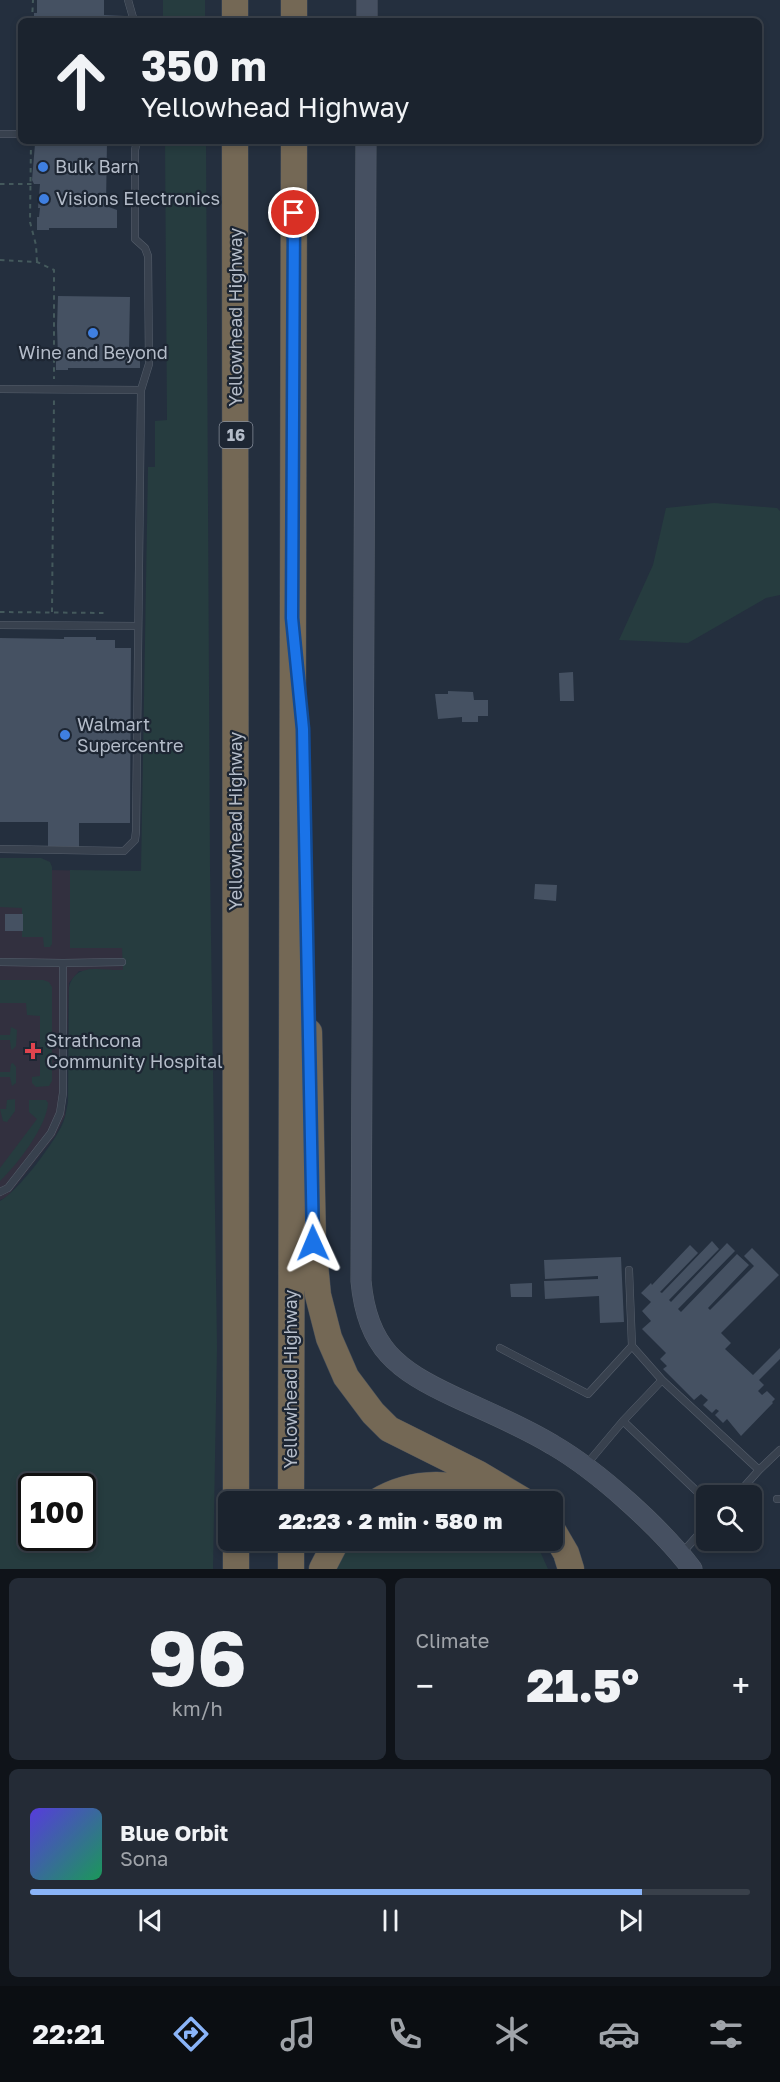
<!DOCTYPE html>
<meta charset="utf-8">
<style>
:root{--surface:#1b232e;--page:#242b36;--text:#f1f3f6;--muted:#a0a4aa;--line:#39404a;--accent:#8ab4f8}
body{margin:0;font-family:"Golos Text",sans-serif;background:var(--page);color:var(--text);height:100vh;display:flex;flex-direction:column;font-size:22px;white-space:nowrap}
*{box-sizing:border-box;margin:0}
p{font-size:20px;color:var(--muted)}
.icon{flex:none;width:33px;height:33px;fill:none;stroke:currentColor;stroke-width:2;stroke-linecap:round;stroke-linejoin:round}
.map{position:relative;height:1569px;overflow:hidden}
.sheet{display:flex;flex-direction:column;gap:9px;padding:9px;background:#0f1319;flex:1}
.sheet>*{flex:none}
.hud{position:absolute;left:18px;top:18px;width:744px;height:126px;border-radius:9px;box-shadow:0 3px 9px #0003,0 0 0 2px var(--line);background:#1b232e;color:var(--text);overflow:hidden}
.controls{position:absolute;left:696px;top:1485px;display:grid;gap:12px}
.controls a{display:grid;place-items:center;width:66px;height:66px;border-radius:9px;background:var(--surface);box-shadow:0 3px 9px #0003,0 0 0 2px var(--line);font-size:30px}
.speed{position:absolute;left:18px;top:1473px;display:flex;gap:12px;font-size:30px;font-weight:700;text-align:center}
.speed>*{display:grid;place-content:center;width:78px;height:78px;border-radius:50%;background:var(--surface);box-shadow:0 3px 9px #0003,0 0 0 2px var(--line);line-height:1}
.speed .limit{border:3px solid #111;border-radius:9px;background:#fff;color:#111}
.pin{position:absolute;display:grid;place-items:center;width:51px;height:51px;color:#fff;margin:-26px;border:3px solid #fff;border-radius:50%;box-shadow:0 2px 6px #0007}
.me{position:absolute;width:66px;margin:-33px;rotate:359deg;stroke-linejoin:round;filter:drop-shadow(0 0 4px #0008)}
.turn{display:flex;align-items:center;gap:21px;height:126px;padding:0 24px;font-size:27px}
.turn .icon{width:78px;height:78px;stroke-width:2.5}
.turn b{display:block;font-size:42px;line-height:51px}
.big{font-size:45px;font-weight:800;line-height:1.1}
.sheet .tile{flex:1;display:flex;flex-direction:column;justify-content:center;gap:9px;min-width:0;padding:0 21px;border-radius:9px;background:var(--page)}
.sheet .dial{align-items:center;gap:0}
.dial b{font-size:78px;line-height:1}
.song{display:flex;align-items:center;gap:18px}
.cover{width:72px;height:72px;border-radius:9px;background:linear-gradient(135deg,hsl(250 70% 55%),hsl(150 70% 35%))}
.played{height:6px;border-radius:3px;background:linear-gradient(90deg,var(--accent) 85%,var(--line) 85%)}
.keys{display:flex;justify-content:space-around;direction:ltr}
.heat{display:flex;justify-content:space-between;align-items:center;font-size:33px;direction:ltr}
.sheet .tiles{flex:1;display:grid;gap:9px;grid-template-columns:1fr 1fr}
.tile:last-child{grid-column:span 2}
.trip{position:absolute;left:218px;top:1491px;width:345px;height:60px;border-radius:9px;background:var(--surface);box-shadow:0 3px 9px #0003,0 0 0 2px var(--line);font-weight:800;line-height:60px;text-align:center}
.dock{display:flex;height:96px;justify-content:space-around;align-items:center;background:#0b0e12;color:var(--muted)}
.dock .icon{width:42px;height:42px}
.dock .active{color:var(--accent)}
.dock b{font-size:27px;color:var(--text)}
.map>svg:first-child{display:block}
</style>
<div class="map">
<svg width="780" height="1569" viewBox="0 0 780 1569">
<rect width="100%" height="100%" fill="#242f3e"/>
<path fill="#32303f" d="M0 869 150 872 144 972 79 971 69 983 65 1116 55 1136 7 1197 0 1200Z"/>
<path fill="#263c3f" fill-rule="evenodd" d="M163 0H205V21H163Z
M165 141H206L210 867 217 1347 213 1569H0V1201C18 1191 50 1148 60 1129 65 1121 66 1112 68 1102L69 987C76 961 102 971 123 970L122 948H70V870L141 871 148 467H155V421L167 420ZM32 1486H82V1538H32Z
M714 503 777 508 780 511V595L766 598 688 643 619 640 653 565 666 508Z
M0 858H41L50 862 52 867V944L50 947H44L43 937H22V908L0 907Z
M0 980H43L49 982 52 987V1081L49 1086 36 1087 32 1083V1077L40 1076V1016L27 1015 26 1003H0Z
M11 1027 17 1030 16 1046 12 1050 11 1049 10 1040H0V1035H10Z
M13 1063 16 1067V1083L12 1086 10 1077H0V1072H10L11 1064Z
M15 1099V1111L7 1122 3 1121 0 1109H6L7 1100Z
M29 1100H46L48 1103C47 1126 17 1165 0 1181V1168L37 1119 29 1112Z
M429 1492 488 1502H398Z
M346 1540 533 1541 539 1549 548 1569H330Z"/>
<path fill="#455162" d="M37 0H104V15L125 16 124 21H34V13H37Z
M33 141H107L106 206 117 210V228H49V230H37V217H39L40 208H38L40 184H34L32 180 35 144H33Z
M58 296 130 297 129 349H140V368H68V370H56V357H58L57 326Z
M64 637H96V640H115V648H131L130 823H79V847H48V822H0V638L64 639Z
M573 672 574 701H560L559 673Z
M448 691 473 692 474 700H488V716H478V722H462V717L438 719 435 694H448Z
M535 884 557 885 556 901 534 899Z
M5 914H23V931H5Z
M712 1241 719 1249 669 1300 671 1302 727 1243 735 1251 678 1309 681 1312 737 1254 749 1265 708 1308 710 1310 754 1266 744 1256 752 1248 779 1275 721 1333 731 1343 725 1349 753 1375 780 1348V1359L759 1380 764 1385 758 1391 762 1395 767 1391 775 1399 772 1402 773 1403 741 1436 727 1419 723 1423 715 1415 719 1411 716 1409 712 1413 703 1405 708 1400 701 1394 694 1400 663 1369 667 1366 660 1359 666 1353 642 1329 651 1321 642 1311 651 1302 641 1293 651 1283 652 1285 690 1245 698 1253 660 1292 662 1293Z
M621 1257 624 1322 600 1323 599 1296 545 1299 544 1281 598 1279V1276L545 1279 544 1260Z
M532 1283V1297H511L510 1284Z"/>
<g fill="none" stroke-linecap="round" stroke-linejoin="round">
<defs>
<path id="lane" d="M128 0 134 21
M0 134H16
M0 389 141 390
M0 625 138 626
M0 849 124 851 135 840 136 831 141 390 149 364 148 256 145 248 135 239V150L137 141
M0 962 63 963V1093L60 1113 51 1133 8 1188 0 1192
M63 963 122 962
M629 1270 632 1346 662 1380
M500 1348 588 1394 632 1346
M623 1421 706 1500
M586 1465 623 1421 662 1380 759 1470 736 1496
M759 1470 780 1450
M777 1499H780
M682 1553 706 1526"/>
<path id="secondary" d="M367 21V0
M366 141 361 1281C367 1348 397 1370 455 1397 487 1412 522 1426 553 1445 598 1471 661 1528 692 1569"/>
<path id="highway" d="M235 0V21
M294 21V0
M235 141 236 1502
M309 1032 313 1243 318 1295 329 1338 346 1377 373 1413 389 1429 479 1474 526 1502
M291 1502 294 141
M376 1502C413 1479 458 1481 496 1498
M552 1529 566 1553 571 1569
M236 1569V1540
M291 1569V1540
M322 1569 337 1540"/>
</defs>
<use href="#lane" stroke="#565f6c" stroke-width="8"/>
<use href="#secondary" stroke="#565f6c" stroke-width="21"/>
<use href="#highway" stroke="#434c59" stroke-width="27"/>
<path stroke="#44595c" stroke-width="2" stroke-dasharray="4.5 4.5" stroke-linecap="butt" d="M32 21 33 0
M31 141 30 222 36 245 37 262
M0 184H34
M0 260 37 262 54 270V379
M0 612 105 613
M52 612 54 397"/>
<use href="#lane" stroke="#38414e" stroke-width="7"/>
<use href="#secondary" stroke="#465061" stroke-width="20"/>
<use href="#highway" stroke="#746855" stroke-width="26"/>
</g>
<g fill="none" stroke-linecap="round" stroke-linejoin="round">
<defs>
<path id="route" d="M294 213 292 618 303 729 313 1243"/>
</defs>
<use href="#route" stroke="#114b97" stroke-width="15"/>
<use href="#route" stroke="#1a73e8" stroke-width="10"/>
</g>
<g fill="#3f7fe0" stroke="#1d2633" stroke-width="2">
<circle cx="43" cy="167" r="6"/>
<circle cx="44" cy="199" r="6"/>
<circle cx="93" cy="333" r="6"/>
<circle cx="65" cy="735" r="6"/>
</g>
<path fill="#e0444e" stroke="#1d2633" stroke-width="2" d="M30 1042h6v6h6v6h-6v6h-6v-6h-6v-6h6z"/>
<g text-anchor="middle" stroke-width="4.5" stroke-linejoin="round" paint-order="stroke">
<rect fill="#1d2633" stroke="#878f9c" stroke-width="1.5" x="219.5" y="422" width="33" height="26" rx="4.5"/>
<g font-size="16" font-weight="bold" fill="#b4bcc9">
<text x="236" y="441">16</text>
</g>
<g font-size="18" fill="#b4bcc9" stroke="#1d2633" text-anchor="start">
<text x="55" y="173">Bulk Barn</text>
<text x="56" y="205">Visions Electronics</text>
<text x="93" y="359" text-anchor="middle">Wine and Beyond</text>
<text x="77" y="731">Walmart<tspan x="77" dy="21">Supercentre</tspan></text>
<text x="46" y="1047">Strathcona<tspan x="46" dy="21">Community Hospital</tspan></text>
</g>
<g font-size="18" fill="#b4bcc9" stroke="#1d2633">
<text transform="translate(236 317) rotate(-90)" y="6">Yellowhead Highway</text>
<text transform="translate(236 821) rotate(-90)" y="6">Yellowhead Highway</text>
<text transform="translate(291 1379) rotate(-90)" y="6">Yellowhead Highway</text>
</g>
</g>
</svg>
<div class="controls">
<a><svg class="icon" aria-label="search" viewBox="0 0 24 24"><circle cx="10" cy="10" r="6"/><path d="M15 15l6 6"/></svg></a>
</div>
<div class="speed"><div class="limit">100</div></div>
<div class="pin" style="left:294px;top:213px;background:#d93025"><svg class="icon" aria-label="arrive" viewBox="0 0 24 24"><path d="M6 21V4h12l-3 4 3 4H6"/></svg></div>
<svg class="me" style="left:313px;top:1243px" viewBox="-20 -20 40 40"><path d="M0-17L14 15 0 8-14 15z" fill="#1a73e8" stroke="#fff" stroke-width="4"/></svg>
<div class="trip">22:23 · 2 min · 580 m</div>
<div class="hud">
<div class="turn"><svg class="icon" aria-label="ahead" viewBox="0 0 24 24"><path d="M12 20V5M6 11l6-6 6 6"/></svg><div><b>350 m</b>Yellowhead Highway</div></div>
</div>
</div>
<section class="sheet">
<div class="tiles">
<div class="tile dial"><b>96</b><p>km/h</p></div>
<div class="tile"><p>Climate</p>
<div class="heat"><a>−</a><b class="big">21.5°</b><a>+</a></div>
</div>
<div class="tile">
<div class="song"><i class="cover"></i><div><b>Blue Orbit</b><p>Sona</p></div></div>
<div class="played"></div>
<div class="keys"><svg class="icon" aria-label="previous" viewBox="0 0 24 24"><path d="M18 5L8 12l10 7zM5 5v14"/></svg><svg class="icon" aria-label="pause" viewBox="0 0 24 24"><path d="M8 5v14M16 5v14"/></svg><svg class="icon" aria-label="next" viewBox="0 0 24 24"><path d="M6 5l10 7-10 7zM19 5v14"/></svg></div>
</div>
</div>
</section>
<nav class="dock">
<b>22:21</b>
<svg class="icon active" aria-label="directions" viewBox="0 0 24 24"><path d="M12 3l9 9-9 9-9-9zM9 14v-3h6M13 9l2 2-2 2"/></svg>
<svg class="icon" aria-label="music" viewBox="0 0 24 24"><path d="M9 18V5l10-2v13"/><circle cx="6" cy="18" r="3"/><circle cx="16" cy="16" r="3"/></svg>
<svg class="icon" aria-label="phone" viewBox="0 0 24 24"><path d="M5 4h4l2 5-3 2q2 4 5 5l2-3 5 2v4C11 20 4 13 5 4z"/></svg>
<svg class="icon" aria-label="climate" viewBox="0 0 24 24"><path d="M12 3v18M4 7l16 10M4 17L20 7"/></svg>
<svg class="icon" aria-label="car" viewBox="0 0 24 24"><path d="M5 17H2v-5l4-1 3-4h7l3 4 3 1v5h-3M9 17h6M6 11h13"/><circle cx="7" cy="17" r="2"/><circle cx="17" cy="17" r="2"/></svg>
<svg class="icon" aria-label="filters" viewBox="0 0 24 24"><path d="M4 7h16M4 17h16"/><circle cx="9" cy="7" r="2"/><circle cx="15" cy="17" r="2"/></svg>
</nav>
